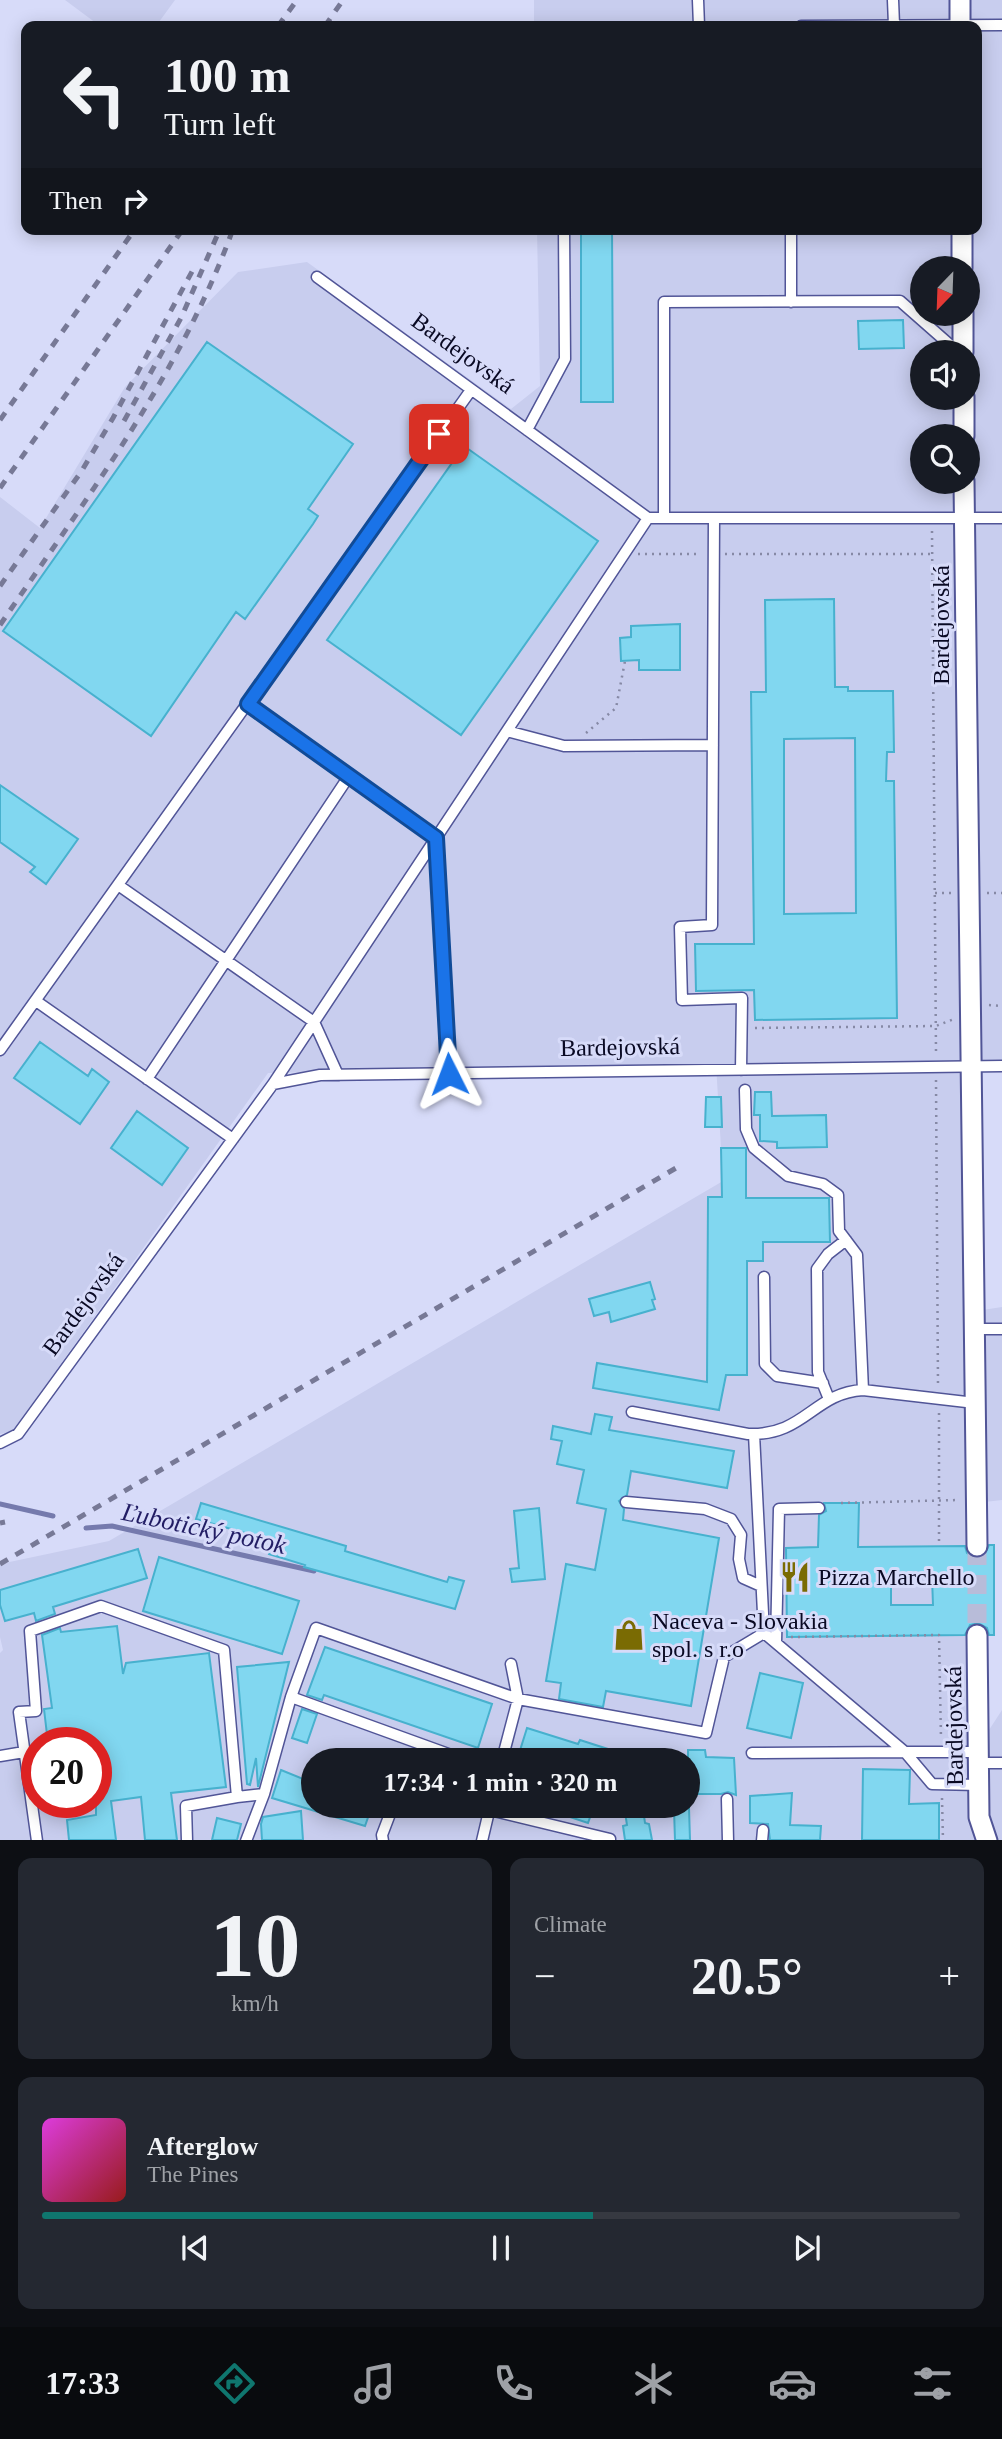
<!DOCTYPE html>
<meta charset="utf-8">
<style>
:root{--surface:#171b24;--page:#242831;--text:#f1f3f6;--muted:#9ea1a6;--line:#363941;--accent:#0f766e}
body{margin:0;font-family:Georgia,serif;background:var(--page);color:var(--text);height:100vh;display:flex;flex-direction:column;font-size:26px;white-space:nowrap}
*{box-sizing:border-box;margin:0}
p{font-size:23px;color:var(--muted)}
.icon{flex:none;width:38px;height:38px;fill:none;stroke:currentColor;stroke-width:2;stroke-linecap:round;stroke-linejoin:round}
.map{position:relative;height:1840px;overflow:hidden}
.side{display:flex;flex-direction:column;gap:18px;padding:18px;background:#0d0f14;flex:1}
.side>*{flex:none}
.guide{position:absolute;left:21px;top:21px;width:961px;height:214px;border-radius:14px;box-shadow:0 4px 18px #0003;background:#171b24;color:var(--text);overflow:hidden}
.needle{width:46px;rotate:203deg}
.controls{position:absolute;left:910px;top:256px;display:grid;gap:14px}
.controls a{display:grid;place-items:center;width:70px;height:70px;border-radius:50%;background:var(--surface);box-shadow:0 4px 18px #0003;font-size:35px}
.speed{position:absolute;left:21px;top:1727px;display:flex;gap:14px;font-size:35px;font-weight:700;text-align:center}
.speed>*{display:grid;place-content:center;width:91px;height:91px;border-radius:50%;background:var(--surface);box-shadow:0 4px 18px #0003;line-height:1}
.speed .limit{border:10px solid #d22;background:#fff;color:#111}
.pin{position:absolute;display:grid;place-items:center;width:60px;height:60px;color:#fff;margin:-30px;border-radius:14px;box-shadow:0 4px 10px #0006}
.me{position:absolute;width:77px;margin:-38px;rotate:357deg;stroke-linejoin:round;filter:drop-shadow(0 0 5px #0008)}
.turn{display:flex;align-items:center;gap:24px;height:147px;padding:0 28px;font-size:32px}
.turn .icon{width:91px;height:91px;stroke-width:2.5}
.turn b{display:block;font-size:49px;line-height:60px}
.then{display:flex;align-items:center;height:66px;padding:0 28px;background:#0003;gap:14px;font-size:26px}
.big{font-size:52px;font-weight:700;line-height:1.1}
.side .widget{flex:1;display:flex;flex-direction:column;justify-content:center;gap:10px;min-width:0;padding:0 24px;border-radius:14px;background:var(--page)}
.side .dial{align-items:center;gap:0}
.dial b{font-size:91px;line-height:1}
.song{display:flex;align-items:center;gap:21px}
.cover{width:84px;height:84px;border-radius:10px;background:linear-gradient(135deg,hsl(300 70% 55%),hsl(0 70% 35%))}
.played{height:7px;border-radius:4px;background:linear-gradient(90deg,var(--accent) 60%,var(--line) 60%)}
.keys{display:flex;justify-content:space-around;direction:ltr}
.heat{display:flex;justify-content:space-between;align-items:center;font-size:38px;direction:ltr}
.side .tiles{flex:1;display:grid;gap:18px;grid-template-columns:1fr 1fr}
.widget:last-child{grid-column:span 2}
.trip{position:absolute;left:301px;top:1748px;width:399px;height:70px;border-radius:35px;background:var(--surface);box-shadow:0 4px 18px #0003;font-weight:700;line-height:70px;text-align:center}
.dock{display:flex;height:112px;justify-content:space-around;align-items:center;background:#090b0e;color:var(--muted)}
.dock .icon{width:49px;height:49px}
.dock .current{color:var(--accent)}
.dock b{font-size:32px;color:var(--text)}
.map>svg:first-child{display:block}
</style>
<div class="map">
<svg width="1002" height="1841" viewBox="0 0 1002 1841">
<rect width="100%" height="100%" fill="#d7dbf9"/>
<path fill="#c8cdee" fill-rule="evenodd" d="M65 0H175L156 26H100Z
M534 0H1002V1067H975L976 1311 1002 1307V1500L976 1503V1750L1002 1710V1840H0V1653L3 1650 0 1637V1564L109 1541 723 1181 716 1064 268 1073 13 1431 0 1434V497L40 528 125 387 238 272 307 262 511 409 540 386 537 229H976V26H534ZM922 268H968V313H922ZM922 352H968V397H922ZM922 436H968V481H922ZM37 1743H96V1802H37ZM313 1760H688V1806H313Z"/>
<g fill="none" stroke-linecap="round" stroke-linejoin="round">
<path stroke="#757aad" stroke-width="5" d="M0 1504 53 1516
M86 1528 112 1526 314 1571"/>
</g>
<path fill="#81d7f0" stroke="#47b1ce" stroke-width="2" fill-rule="evenodd" d="M581 229H612L613 402H581Z
M903 320 904 348 859 349 858 321Z
M207 342 353 444 308 509 318 516 313 524 245 619 236 612 151 736 3 631Z
M464 446 598 541 461 735 327 640Z
M834 599 835 687H848V691H893L894 752H887L886 781H894L897 1018 755 1020 754 990 696 991 695 944H754L751 692H766L765 600ZM855 738 856 913 784 914V739Z
M680 624V670H639V660L621 661 620 638 631 637V626Z
M0 785 78 839 46 884 30 872 35 867 0 842Z
M40 1042 88 1076 92 1069 109 1082 80 1124 14 1078Z
M755 1092H771L772 1116 826 1115 827 1147 777 1148V1142L760 1141V1115H754Z
M706 1097H721L722 1127H705Z
M137 1111 188 1148 162 1185 111 1148Z
M721 1148H746V1198H829L830 1242H763V1261H747V1375H726L719 1410 593 1388 597 1363 707 1382 708 1197H722Z
M650 1282 655 1299 652 1300 655 1309 611 1322 609 1312 594 1316 589 1299Z
M595 1414 612 1417 609 1430 734 1451 727 1488 631 1471 627 1495 619 1501 624 1509 623 1520 719 1538 691 1706 606 1691 603 1707 559 1699 561 1683 546 1681 566 1564 595 1570 606 1509 577 1503 584 1470 557 1464 562 1441 551 1439 553 1426 591 1434Z
M201 1503 346 1546 345 1551 447 1582 449 1577 464 1581 455 1609 304 1567 305 1565 269 1554 273 1541 196 1519Z
M824 1503H859L858 1547 965 1546 967 1553 976 1558 984 1556 989 1545H994V1635H989L987 1628 978 1623 970 1625 965 1635 787 1637 786 1548 818 1547 819 1515 826 1511ZM932 1577 933 1605H891V1578Z
M539 1508 545 1579 512 1582 510 1569 519 1568 514 1511Z
M138 1549 147 1578 53 1607 55 1614 36 1621 34 1613 5 1621 0 1605V1590Z
M159 1557 299 1601 282 1654 143 1611Z
M117 1626 123 1674 126 1663 209 1653 226 1787 171 1793 177 1840H145L141 1797 111 1801 116 1840H69L67 1820 96 1815V1743H48L44 1709 52 1708 42 1635 60 1628 61 1632Z
M325 1647 492 1704 478 1748 324 1695 322 1700 307 1695Z
M289 1662 258 1787 256 1758 250 1785 247 1784 237 1667Z
M760 1673 803 1683 791 1738 747 1728Z
M302 1709 317 1714 307 1743 292 1738Z
M527 1728 578 1744 580 1740 611 1750 608 1760H517Z
M688 1750H705L706 1757 734 1758 736 1795 728 1792 721 1794H688Z
M863 1769 910 1770 909 1804 939 1803V1840H862Z
M281 1770 313 1783V1806H372L365 1826 272 1798Z
M792 1793 790 1825 821 1826 820 1840H770L768 1824 750 1823V1796Z
M546 1806H594L588 1823 546 1809Z
M689 1808 690 1840H675L674 1809Z
M643 1809 645 1823 649 1824 652 1840H625L623 1826 627 1825 625 1812Z
M301 1811 303 1840H262L261 1824 263 1817Z
M217 1818 241 1824 237 1840H212Z"/>
<g fill="none" stroke-linecap="round" stroke-linejoin="round">
<path stroke="#b8bcd9" stroke-width="19" stroke-dasharray="19 10" stroke-linecap="butt" d="M977 1546V1635"/>
<defs>
<path id="lane" d="M698 0 699 26
M893 0 894 25
M801 26 1002 25
M791 229V302
M317 277 648 518H1002
M527 430 565 359 564 229
M664 518V302L900 301 958 352
M714 518 712 925 680 927 682 1000 742 998 741 1070
M248 704 436 838 449 1074
M507 731 564 746 713 745
M118 885 314 1022 338 1075
M36 1001 233 1139
M0 1050 471 390
M147 1079 349 776
M273 1084 648 518
M745 1090 746 1129 754 1148 788 1176 823 1184 838 1195 839 1231 857 1255 863 1390
M764 1277 765 1364 777 1376 823 1383
M975 1329H1002
M829 1399 818 1372 817 1269 828 1254 846 1240
M632 1412 748 1434C805 1436 813 1393 863 1390L975 1403
M754 1434 764 1633 905 1752H979
M0 1443 18 1434 273 1084 320 1075 1002 1066
M626 1502 705 1509 731 1519 741 1535 739 1559 743 1578 761 1586
M776 1643 779 1509 819 1508
M752 1753 905 1752 932 1784 979 1785
M0 1756 24 1752
M465 1760 291 1697 316 1628 518 1699 706 1733 724 1657 764 1633
M502 1760 518 1699 511 1664
M979 1763H1002
M237 1797 264 1794 291 1697
M727 1799 728 1841
M490 1810 610 1839
M37 1841 19 1712 36 1711 30 1631 101 1606 224 1650 237 1797 186 1806 187 1841
M246 1841 264 1794
M383 1841 382 1835 393 1806
M482 1841 490 1807
M762 1841 763 1830"/>
<path id="street" d="M960 0V26
M962 229V268
M963 313V352
M964 397V436
M964 481 977 1546
M977 1635 979 1817 987 1841"/>
</defs>
<use href="#lane" stroke="#515597" stroke-width="13"/>
<use href="#street" stroke="#515597" stroke-width="23"/>
<path stroke="#8689a5" stroke-width="2.5" stroke-dasharray="2 5" stroke-linecap="butt" d="M932 531 936 1053
M638 554H701
M725 554H932
M586 733 616 708 625 661
M935 893H953
M987 893H1002
M989 1005 1002 1006
M755 1028 936 1026 954 1019
M936 1080 938 1385
M939 1413V1546
M841 1503 959 1500
M791 1637 939 1635 941 1739
M942 1798 943 1841"/>
<use href="#lane" stroke="#fff" stroke-width="10"/>
<use href="#street" stroke="#fff" stroke-width="19"/>
<path stroke="#777996" stroke-width="5" stroke-dasharray="9 9" stroke-linecap="butt" d="M278 26 297 0
M325 26 343 0
M0 420 135 229
M124 421 181 318 220 229
M0 488 183 229
M0 586 81 472 113 418 195 266
M0 625C86 499 181 373 233 229
M0 1523 5 1522
M0 1564 676 1168"/>
</g>
<g fill="none" stroke-linecap="round" stroke-linejoin="round">
<defs>
<path id="route" d="M439 434 248 704 436 838 449 1074"/>
</defs>
<use href="#route" stroke="#114b97" stroke-width="18"/>
<use href="#route" stroke="#1a73e8" stroke-width="12"/>
</g>
<defs>
<symbol id="restaurant-bare" viewBox="-9 -9 18 18"><path d="M-5-6h1v4h1v-4h1v4h1v-4h1v5L-1.5 .5V6h-2V.5L-5-1ZM5-6V6H3V1.5H1.5Q1.5-4 5-6Z" fill="#7a6b03" stroke="#d7dbf9" stroke-width="2.5" paint-order="stroke"/></symbol>
<symbol id="shop-bare" viewBox="-9 -9 18 18"><path d="M-5-2.5h2.3a2.7 3.5 0 0 1 5.4 0H5L5.5 6h-11ZM-1.5-2.5h3a1.5 2.3 0 0 0-3 0Z" fill="#7a6b03" stroke="#d7dbf9" stroke-width="2.5" paint-order="stroke"/></symbol>
</defs>
<g fill-rule="evenodd">
<use href="#restaurant-bare" x="773" y="1555" width="44" height="44"/>
<use href="#shop-bare" x="607" y="1613" width="44" height="44"/>
</g>
<g text-anchor="middle" stroke-width="6" stroke-linejoin="round" paint-order="stroke">
<g font-size="24" fill="#090923" stroke="#d7dbf9">
<text transform="translate(463 353) rotate(36)" y="8">Bardejovská</text>
<text transform="translate(941 625) rotate(-90)" y="8">Bardejovská</text>
<text transform="translate(620 1047) rotate(-1)" y="8">Bardejovská</text>
<text transform="translate(83 1304) rotate(-54)" y="8">Bardejovská</text>
<text transform="translate(954 1726) rotate(-91)" y="8">Bardejovská</text>
</g>
<g font-size="24" fill="#090923" stroke="#d7dbf9" text-anchor="start">
<text x="818" y="1585">Pizza Marchello</text>
<text x="652" y="1629">Naceva - Slovakia<tspan x="652" dy="28">spol. s r.o</tspan></text>
</g>
<g font-size="26" font-style="italic" fill="#221d64" stroke="#d7dbf9">
<text transform="translate(204 1528) rotate(12)" y="9">Ľubotický potok</text>
</g>
</g>
</svg>
<div class="controls">
<a><svg class="needle" viewBox="-14 -14 28 28"><path d="M0-13l5 13h-10z" fill="#e53935"/><path d="M0 13l5-13h-10z" fill="#9ea1a6"/></svg></a>
<a><svg class="icon" aria-label="sound" viewBox="0 0 24 24"><path d="M4 9h4l5-4v14l-5-4H4zM17 9q2 3 0 6"/></svg></a>
<a><svg class="icon" aria-label="search" viewBox="0 0 24 24"><circle cx="10" cy="10" r="6"/><path d="M15 15l6 6"/></svg></a>
</div>
<div class="speed"><div class="limit">20</div></div>
<div class="pin" style="left:439px;top:434px;background:#d93025"><svg class="icon" aria-label="arrive" viewBox="0 0 24 24"><path d="M6 21V4h12l-3 4 3 4H6"/></svg></div>
<svg class="me" style="left:449px;top:1074px" viewBox="-20 -20 40 40"><path d="M0-17L14 15 0 8-14 15z" fill="#1a73e8" stroke="#fff" stroke-width="4"/></svg>
<div class="trip">17:34 · 1 min · 320 m</div>
<div class="guide">
<div class="turn"><svg class="icon" aria-label="left" viewBox="0 0 24 24"><path d="M17 20v-9H6M10 6l-5 5 5 5"/></svg><div><b>100 m</b>Turn left</div></div>
<div class="then">Then<svg class="icon" aria-label="right" viewBox="0 0 24 24"><path d="M7 20v-9h11M14 6l5 5-5 5"/></svg></div>
</div>
</div>
<section class="side">
<div class="tiles">
<div class="widget dial"><b>10</b><p>km/h</p></div>
<div class="widget"><p>Climate</p>
<div class="heat"><a>−</a><b class="big">20.5°</b><a>+</a></div>
</div>
<div class="widget">
<div class="song"><i class="cover"></i><div><b>Afterglow</b><p>The Pines</p></div></div>
<div class="played"></div>
<div class="keys"><svg class="icon" aria-label="previous" viewBox="0 0 24 24"><path d="M18 5L8 12l10 7zM5 5v14"/></svg><svg class="icon" aria-label="pause" viewBox="0 0 24 24"><path d="M8 5v14M16 5v14"/></svg><svg class="icon" aria-label="next" viewBox="0 0 24 24"><path d="M6 5l10 7-10 7zM19 5v14"/></svg></div>
</div>
</div>
</section>
<nav class="dock">
<b>17:33</b>
<svg class="icon current" aria-label="directions" viewBox="0 0 24 24"><path d="M12 3l9 9-9 9-9-9zM9 14v-3h6M13 9l2 2-2 2"/></svg>
<svg class="icon" aria-label="music" viewBox="0 0 24 24"><path d="M9 18V5l10-2v13"/><circle cx="6" cy="18" r="3"/><circle cx="16" cy="16" r="3"/></svg>
<svg class="icon" aria-label="phone" viewBox="0 0 24 24"><path d="M5 4h4l2 5-3 2q2 4 5 5l2-3 5 2v4C11 20 4 13 5 4z"/></svg>
<svg class="icon" aria-label="climate" viewBox="0 0 24 24"><path d="M12 3v18M4 7l16 10M4 17L20 7"/></svg>
<svg class="icon" aria-label="car" viewBox="0 0 24 24"><path d="M5 17H2v-5l4-1 3-4h7l3 4 3 1v5h-3M9 17h6M6 11h13"/><circle cx="7" cy="17" r="2"/><circle cx="17" cy="17" r="2"/></svg>
<svg class="icon" aria-label="filters" viewBox="0 0 24 24"><path d="M4 7h16M4 17h16"/><circle cx="9" cy="7" r="2"/><circle cx="15" cy="17" r="2"/></svg>
</nav>
